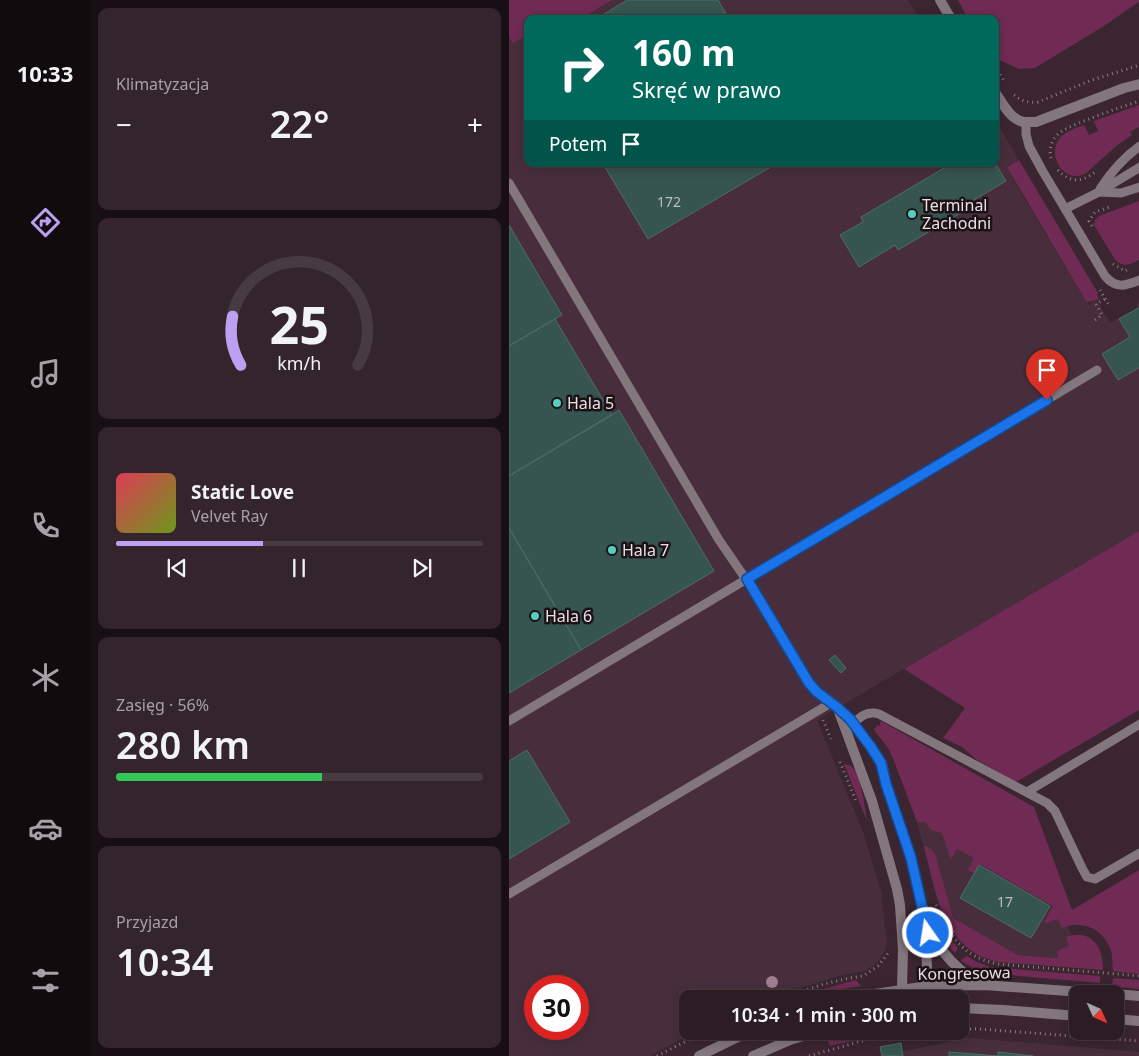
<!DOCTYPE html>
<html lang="pl">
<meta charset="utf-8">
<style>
:root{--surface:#2c1c24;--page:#34252c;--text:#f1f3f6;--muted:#a6a1a6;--line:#483a41;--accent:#bca0f2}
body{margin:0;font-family:"Noto Sans",sans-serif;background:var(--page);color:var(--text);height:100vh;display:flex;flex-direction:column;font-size:19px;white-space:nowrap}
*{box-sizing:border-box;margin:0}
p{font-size:16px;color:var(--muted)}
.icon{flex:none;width:28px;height:28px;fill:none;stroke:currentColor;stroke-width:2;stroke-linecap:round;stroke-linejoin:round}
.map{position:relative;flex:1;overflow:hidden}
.side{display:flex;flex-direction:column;gap:8px;padding:8px;background:#180f14;width:419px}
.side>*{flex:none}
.banner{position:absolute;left:15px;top:15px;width:475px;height:152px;border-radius:10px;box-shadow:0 2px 12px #0003,0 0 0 1px var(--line);background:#00695c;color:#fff;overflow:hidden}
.needle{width:32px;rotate:135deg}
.controls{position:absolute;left:560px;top:985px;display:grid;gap:10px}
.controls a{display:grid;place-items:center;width:55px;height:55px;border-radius:10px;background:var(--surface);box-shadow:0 2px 12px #0003,0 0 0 1px var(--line);font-size:25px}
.speed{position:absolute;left:15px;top:975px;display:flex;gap:10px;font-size:25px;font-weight:700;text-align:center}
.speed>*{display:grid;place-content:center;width:65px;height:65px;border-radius:50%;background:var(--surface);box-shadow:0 2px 12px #0003,0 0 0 1px var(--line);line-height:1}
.speed .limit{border:8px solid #d22;background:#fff;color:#111}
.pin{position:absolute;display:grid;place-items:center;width:42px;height:42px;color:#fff;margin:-51px -21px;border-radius:50% 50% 50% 0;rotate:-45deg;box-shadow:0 0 5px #0007}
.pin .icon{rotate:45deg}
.me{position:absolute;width:55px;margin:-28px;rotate:347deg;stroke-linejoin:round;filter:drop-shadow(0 0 4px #0008)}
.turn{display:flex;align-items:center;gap:18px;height:105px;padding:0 25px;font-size:22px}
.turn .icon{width:65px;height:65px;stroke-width:2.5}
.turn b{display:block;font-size:35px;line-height:42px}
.then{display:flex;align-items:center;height:48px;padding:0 25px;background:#0003;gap:10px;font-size:19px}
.big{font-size:38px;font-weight:600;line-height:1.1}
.side .card{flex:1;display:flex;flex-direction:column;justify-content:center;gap:8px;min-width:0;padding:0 18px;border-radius:10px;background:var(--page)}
.side .dial{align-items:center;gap:0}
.dial svg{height:130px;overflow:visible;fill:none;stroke:var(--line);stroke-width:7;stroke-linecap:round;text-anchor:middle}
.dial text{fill:var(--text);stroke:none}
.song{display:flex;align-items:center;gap:15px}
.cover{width:60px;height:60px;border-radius:8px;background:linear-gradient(135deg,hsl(350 70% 55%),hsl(80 70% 35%))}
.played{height:5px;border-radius:2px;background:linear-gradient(90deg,var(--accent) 40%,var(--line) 40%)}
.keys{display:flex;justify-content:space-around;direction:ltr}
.heat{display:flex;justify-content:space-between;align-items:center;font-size:28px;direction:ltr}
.charge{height:8px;border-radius:4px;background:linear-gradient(90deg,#34c759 56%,var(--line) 0)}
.trip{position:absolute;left:170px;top:990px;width:290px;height:50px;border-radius:10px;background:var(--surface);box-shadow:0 2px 12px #0003,0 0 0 1px var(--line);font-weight:600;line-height:50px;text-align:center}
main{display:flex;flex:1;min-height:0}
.menu{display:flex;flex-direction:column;width:90px;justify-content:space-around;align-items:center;background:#120b0e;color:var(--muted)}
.menu .icon{width:35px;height:35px}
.menu .current{color:var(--accent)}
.menu b{font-size:22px;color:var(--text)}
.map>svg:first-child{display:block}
</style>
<main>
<nav class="menu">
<b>10:33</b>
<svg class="icon current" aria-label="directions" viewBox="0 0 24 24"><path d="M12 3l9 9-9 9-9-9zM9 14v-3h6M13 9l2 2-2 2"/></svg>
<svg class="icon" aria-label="music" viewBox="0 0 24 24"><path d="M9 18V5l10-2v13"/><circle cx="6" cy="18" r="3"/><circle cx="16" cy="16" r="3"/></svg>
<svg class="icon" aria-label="phone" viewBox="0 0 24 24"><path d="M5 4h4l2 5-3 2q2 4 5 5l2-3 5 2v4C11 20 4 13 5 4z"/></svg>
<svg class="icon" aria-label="climate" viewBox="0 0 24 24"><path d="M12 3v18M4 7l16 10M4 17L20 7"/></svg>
<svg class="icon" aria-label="car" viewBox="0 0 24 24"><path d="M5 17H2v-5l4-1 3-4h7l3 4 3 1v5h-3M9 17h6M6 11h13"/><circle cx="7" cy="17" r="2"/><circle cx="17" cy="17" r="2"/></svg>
<svg class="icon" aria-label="filters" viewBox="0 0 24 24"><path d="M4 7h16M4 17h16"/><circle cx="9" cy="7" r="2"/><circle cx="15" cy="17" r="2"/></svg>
</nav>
<section class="side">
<div class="card"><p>Klimatyzacja</p>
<div class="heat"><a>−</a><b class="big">22°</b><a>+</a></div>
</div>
<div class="card dial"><svg viewBox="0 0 100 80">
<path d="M14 69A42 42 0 1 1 86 69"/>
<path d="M14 69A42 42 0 0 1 9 39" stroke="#bca0f2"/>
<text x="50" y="56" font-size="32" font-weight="700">25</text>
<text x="50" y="72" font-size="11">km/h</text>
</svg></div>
<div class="card">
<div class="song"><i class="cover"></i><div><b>Static Love</b><p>Velvet Ray</p></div></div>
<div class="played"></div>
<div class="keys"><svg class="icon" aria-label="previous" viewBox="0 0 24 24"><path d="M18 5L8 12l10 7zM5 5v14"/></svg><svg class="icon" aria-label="pause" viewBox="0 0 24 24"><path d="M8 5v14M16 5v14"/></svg><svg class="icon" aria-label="next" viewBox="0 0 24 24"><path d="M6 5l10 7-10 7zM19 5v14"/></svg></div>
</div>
<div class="card"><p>Zasięg · 56%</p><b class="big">280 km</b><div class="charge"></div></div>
<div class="card"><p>Przyjazd</p><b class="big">10:34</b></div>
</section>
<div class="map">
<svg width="631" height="1056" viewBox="0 0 631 1056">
<rect width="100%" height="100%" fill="#3a2530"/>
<path fill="#482e3c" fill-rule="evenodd" d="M0 0H399L411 19H19V164H486V120L510 160 498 166 504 179 579 305 588 300 601 323 627 309 630 298V531L308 720 354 832 372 891 378 942 376 951 368 963 356 971 330 976 256 999H179V1031H187L141 1056H0ZM26 986H69V1029H26Z
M408 822H416L548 900 573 960 509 955 444 918 438 921 430 905Z
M460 1038 631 1052 630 1056H371Z"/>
<path fill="#702b54" d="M0 0H103L71 19H19V35L4 43 0 36Z
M449 0H630L631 1 595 26 526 68 510 69 486 58V19H459Z
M630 105V127L621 132 623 135 606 147 576 174C571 176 566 177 561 175 547 170 541 149 551 138 557 131 567 128 575 125L580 135 589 131 585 121Z
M510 160 586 288 589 293 588 295 590 298 589 300H586L582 302 581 301 578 303 505 179 498 167Z
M630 201V260C621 265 613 268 605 258L585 225 586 220 590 216Z
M630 531V710L507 782 468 760 453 747 434 738 456 708 395 669Z
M372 721 525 807 563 910 630 870V974L604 971C603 965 604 957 602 951 594 928 575 920 553 928L549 919 538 923 535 922 544 906 471 864 465 873 459 870 465 858 448 849 442 860 433 833 422 830 416 822H408L385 761 379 748 365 730 368 725 370 726Z
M335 764C338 765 341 765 343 767 352 774 356 809 358 821Z
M417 846 421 848 426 854 444 918 509 955 549 958V954L548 951 560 946 557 937C582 928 595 947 594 970L489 962C482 960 474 958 467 954 431 932 425 884 415 847Z
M423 906C431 921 438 935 449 948L446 953C431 938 427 925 423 906Z
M458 956 466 961 481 967 591 976V983L476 973 466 969 452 961 453 959Z
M604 978 630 980V989L603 986Z
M347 980 352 986 289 996Z
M354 1031H360V1037L321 1046 318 1039Z"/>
<path fill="#365450" stroke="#4e6d68" d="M118 0H209L220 19H87Z
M486 163 497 181 453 207 455 211 389 250 386 245 350 267 331 235 354 222 352 217 442 164H446L448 167 454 164H486Z
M94 164H267L139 239Z
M0 225 53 315 0 346Z
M631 307V367L609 380 593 354 621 337 610 319Z
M46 319 103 415 0 476V346Z
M110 410 205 571 72 650 0 528V476Z
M0 528 72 650 0 693Z
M326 655 337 668 332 673 320 660Z
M18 750 61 822 0 859V761Z
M470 865 541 906 522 938 451 898Z
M392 1043 394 1056H373L371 1047Z
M440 1052 489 1056V1052L524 1056H440Z"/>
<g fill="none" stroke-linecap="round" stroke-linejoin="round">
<path stroke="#8f7d86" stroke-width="3" stroke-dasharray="1 4" stroke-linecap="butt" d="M486 66 496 82
M505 95C512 101 519 103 529 102L583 80 631 65
M542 158C540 151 542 141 547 136 554 129 565 125 575 121 593 114 611 107 631 101
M549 170C561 183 573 183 587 171
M583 226 580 221 586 212 603 206
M604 264 616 271 618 270
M591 290 601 307
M586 320 593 315 587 304 596 299
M314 720 322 739
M331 762 347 801
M427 905C443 938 452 956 489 964L631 976
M270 999 315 984 336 979 354 976 369 966 380 952
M451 1029H470L631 1041
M366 1031 367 1037
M148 1056 197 1031
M300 1056 367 1037 419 1031"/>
<path stroke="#83777d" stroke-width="9" d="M517 122V134L520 146 533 170 596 276C607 289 616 286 631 280
M0 183 210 540 243 588 295 675 308 692 329 708
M591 189C602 172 614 158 631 146
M590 192 612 193 631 187
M556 209 590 192 631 167
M0 721 588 370
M340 727C350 718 357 710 370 714L538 803 546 811 573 868 578 877 586 879 631 853
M518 792 631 724
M0 894 322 703"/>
<path stroke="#83777d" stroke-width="10" d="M431 0 442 19
M486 92C493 102 501 120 515 122 519 122 523 122 527 122L615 88 631 84
M329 708 341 719 356 739 373 763 377 784 402 858 419 933 417 946 419 986 413 999
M329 709 363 801 388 889 391 905 394 950 393 989 399 999
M419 933 442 961 457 975 475 985"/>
<path stroke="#83777d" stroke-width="10" d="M606 994 631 996
M342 999 359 995 419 986 475 985 600 994
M451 1008 494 1010 569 1016
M606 1019 631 1021
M190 1056 241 1031
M244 1056 281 1040 310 1031"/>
</g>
<circle fill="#a27e90" cx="263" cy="982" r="6"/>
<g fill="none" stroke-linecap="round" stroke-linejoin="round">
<defs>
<path id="route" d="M419 933 402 858 377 784 372 763 362 747 341 719 329 708 308 692 300 683 238 579 538 400"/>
</defs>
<use href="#route" stroke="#114b97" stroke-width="12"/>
<use href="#route" stroke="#1a73e8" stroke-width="9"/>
</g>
<g fill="#58cec0" stroke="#1b1216" stroke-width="2">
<circle cx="403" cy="214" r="5"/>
<circle cx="48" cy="403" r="5"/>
<circle cx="103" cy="550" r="5"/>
<circle cx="26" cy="616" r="5"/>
</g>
<g text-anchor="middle" stroke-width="5" stroke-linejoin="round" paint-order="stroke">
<g font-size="14" fill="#bebcc0">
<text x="160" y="207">172</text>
<text x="496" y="907">17</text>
</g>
<g font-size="16" fill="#ecdee5" stroke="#1b1216" text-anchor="start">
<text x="413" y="211">Terminal<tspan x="413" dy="18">Zachodni</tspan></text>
<text x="58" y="409">Hala 5</text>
<text x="113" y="556">Hala 7</text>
<text x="36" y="622">Hala 6</text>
</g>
<g font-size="16" fill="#ecdee5" stroke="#1b1216">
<text transform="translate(455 973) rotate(-1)" y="6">Kongresowa</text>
</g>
</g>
</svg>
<div class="controls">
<a><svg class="needle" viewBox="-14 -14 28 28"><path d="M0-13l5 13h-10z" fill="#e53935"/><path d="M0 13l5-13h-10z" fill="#a6a1a6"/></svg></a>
</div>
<div class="speed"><div class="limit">30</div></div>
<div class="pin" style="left:538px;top:400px;background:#d93025"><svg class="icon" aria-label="arrive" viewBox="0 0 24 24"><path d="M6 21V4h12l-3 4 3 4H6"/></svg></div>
<svg class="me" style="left:419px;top:933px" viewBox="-20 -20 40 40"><circle r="17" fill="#1a73e8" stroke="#fff" stroke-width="3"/><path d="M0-11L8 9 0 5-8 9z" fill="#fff"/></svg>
<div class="trip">10:34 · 1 min · 300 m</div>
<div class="banner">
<div class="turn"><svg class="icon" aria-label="right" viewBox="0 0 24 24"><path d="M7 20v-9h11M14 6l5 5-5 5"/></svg><div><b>160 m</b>Skręć w prawo</div></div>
<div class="then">Potem<svg class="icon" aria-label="arrive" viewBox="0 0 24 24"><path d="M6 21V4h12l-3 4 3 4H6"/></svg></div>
</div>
</div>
</main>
